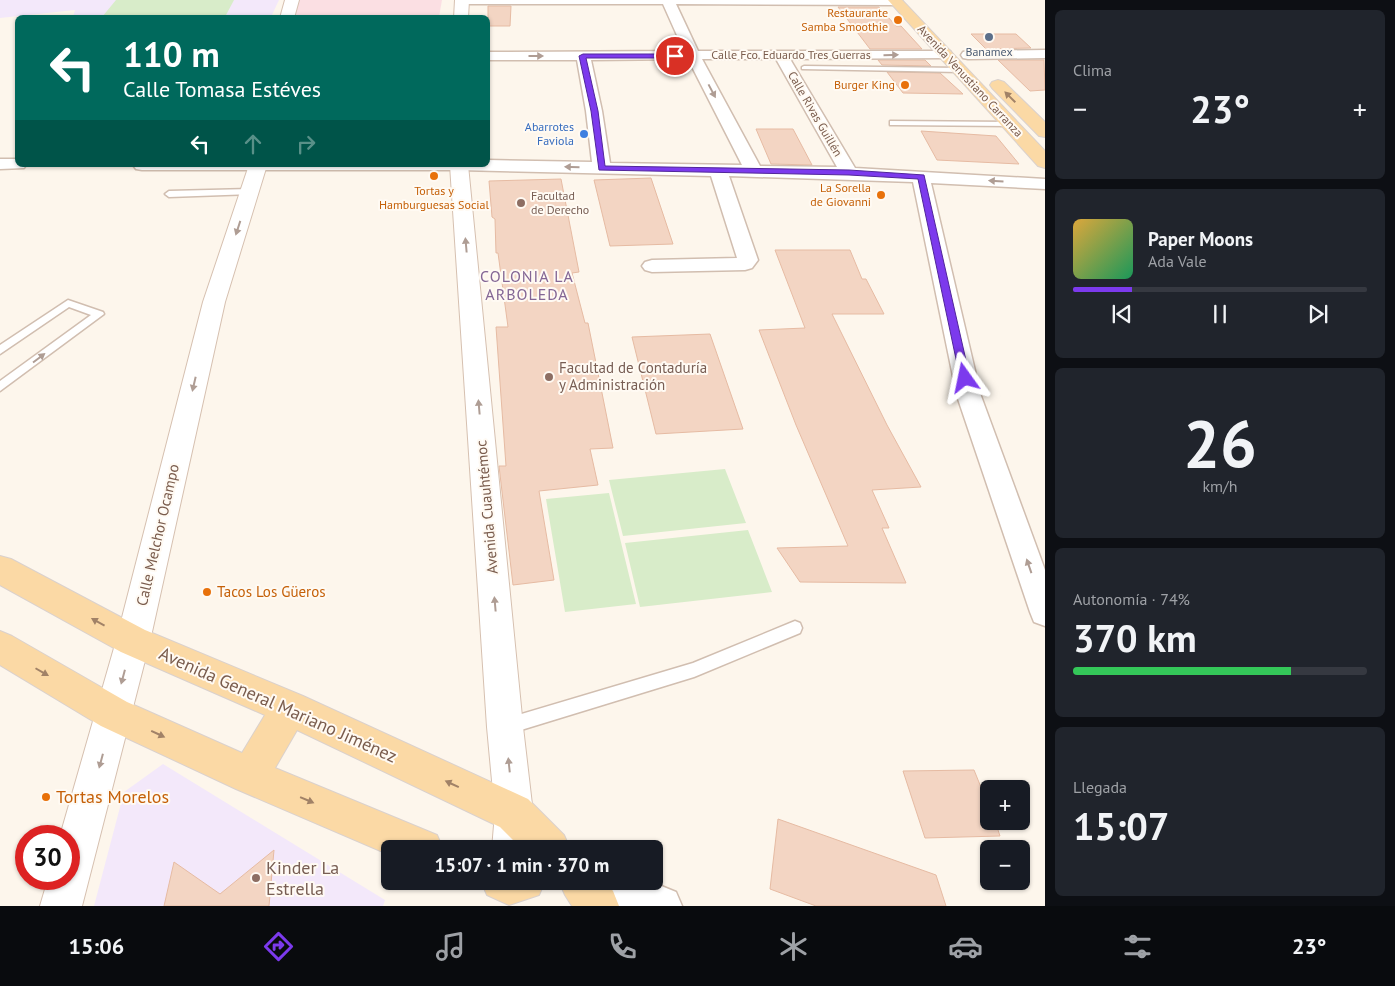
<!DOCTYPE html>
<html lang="es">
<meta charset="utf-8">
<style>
:root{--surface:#171b24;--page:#20242c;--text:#f1f3f6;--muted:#9ea1a6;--line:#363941;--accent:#7c3aed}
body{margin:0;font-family:"PT Sans",sans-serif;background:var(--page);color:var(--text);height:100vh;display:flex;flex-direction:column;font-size:19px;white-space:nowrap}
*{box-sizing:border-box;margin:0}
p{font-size:16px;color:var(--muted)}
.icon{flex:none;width:28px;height:28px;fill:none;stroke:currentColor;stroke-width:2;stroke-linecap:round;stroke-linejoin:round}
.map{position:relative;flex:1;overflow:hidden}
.details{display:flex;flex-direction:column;gap:10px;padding:10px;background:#0d0f14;width:350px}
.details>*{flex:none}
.guide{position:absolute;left:15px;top:15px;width:475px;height:152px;border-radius:8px;box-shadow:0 1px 4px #0004;background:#00695c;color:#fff;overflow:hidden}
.fabs{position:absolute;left:980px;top:780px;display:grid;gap:10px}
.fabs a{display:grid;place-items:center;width:50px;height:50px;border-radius:8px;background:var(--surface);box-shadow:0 1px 4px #0004;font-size:25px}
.speed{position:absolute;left:15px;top:825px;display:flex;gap:10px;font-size:25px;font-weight:700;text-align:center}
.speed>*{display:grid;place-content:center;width:65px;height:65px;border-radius:50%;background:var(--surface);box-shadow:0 1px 4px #0004;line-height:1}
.speed .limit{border:8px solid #d22;background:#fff;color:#111}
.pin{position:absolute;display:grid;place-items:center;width:42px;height:42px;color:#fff;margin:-21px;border:2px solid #fff;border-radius:50%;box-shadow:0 1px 5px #0007}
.me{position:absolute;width:55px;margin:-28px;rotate:348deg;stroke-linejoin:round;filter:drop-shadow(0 0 4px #0008)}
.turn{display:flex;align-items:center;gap:18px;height:105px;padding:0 25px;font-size:22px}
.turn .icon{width:65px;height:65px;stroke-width:2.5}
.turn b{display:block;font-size:35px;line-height:42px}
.lanes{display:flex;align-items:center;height:48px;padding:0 25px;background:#0003;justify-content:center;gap:25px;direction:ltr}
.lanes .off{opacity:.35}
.big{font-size:38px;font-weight:700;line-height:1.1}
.details .widget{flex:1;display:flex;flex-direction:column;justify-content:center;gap:8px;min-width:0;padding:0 18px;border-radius:8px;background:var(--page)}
.details .dial{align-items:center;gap:0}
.dial b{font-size:65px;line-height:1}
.song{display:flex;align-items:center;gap:15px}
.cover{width:60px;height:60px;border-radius:8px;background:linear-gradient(135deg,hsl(40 70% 55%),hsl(150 70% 35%))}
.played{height:5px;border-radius:2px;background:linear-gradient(90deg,var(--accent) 20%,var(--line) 20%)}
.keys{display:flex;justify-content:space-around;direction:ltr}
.heat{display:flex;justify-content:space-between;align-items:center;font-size:28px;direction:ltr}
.charge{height:8px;border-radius:4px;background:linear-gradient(90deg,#34c759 74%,var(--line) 0)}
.trip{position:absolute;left:381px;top:840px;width:282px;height:50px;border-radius:8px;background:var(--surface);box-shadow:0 1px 4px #0004;font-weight:700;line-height:50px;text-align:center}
.tabs{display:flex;height:80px;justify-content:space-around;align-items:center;background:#090b0e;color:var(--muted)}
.tabs .icon{width:35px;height:35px}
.tabs .current{color:var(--accent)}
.tabs b{font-size:22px;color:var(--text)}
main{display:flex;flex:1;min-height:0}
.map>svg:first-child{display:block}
</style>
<main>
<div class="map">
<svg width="1045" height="906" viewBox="0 0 1045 906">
<rect width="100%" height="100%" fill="#fdf6ec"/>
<path fill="#f3e8fa" d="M0 0H279L271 17H73L75 10 0 18Z
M163 764 385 900 383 906H94L124 792Z"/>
<path fill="#fbdfe3" d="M299 0H442L439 17 295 18Z"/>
<path fill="#d8ecc9" d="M116 0H234L225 17H102Z
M725 469 746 523 623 536 609 480Z
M609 493 636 604 565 612 546 499Z
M748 530 772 592 640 607 625 543Z"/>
<path fill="#f3d5c3" stroke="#e6bba3" d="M488 6H511L510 26H488Z
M838 7H879L896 26H901L922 49H870Z
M971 34H1016L1031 48 986 49Z
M878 60H925L931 66 882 65Z
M998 60H1044L1045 90 1030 91Z
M887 72 940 73 963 94 903 93Z
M756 129H793L812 165 771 164Z
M921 131 996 136 1019 164 937 160Z
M651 178 673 244 610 246 594 180Z
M561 179 579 272 572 273 585 323H588L613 448 590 449 598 485 539 491 554 580 513 585 499 466H506L496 327H508L498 253H496L495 219 492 217 489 181Z
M775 250H850L862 279H866L884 314H832L887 425 921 487 872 490 889 528H882L906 583 800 582 777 548 848 546 796 425 759 330 805 328Z
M710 334 743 429 656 434 632 337Z
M974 770 989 807V821H995L1000 836 925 838 903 771Z
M778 819 936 875 946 906H816L770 889Z
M274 850 269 906H164L174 862 220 894Z"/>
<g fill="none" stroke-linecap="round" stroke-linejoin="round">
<defs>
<path id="lane" d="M804 66 960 68 964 70 960 72 802 69V67Z
M890 121 1010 122 1014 124 1010 126 893 125H890Z
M250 189 253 190V194L169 197 165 194 169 191Z
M68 300 103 312 104 314 0 391V381L91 315 69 307 0 354V345Z
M795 621 800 623 802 628 800 633 694 677 508 734 502 732 500 726 502 720 508 718 693 663Z"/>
<path id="street" d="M456 0H902L901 4 896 5 676 4 698 51H950L952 54 950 57 945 58 790 59 855 168 1045 179V189L931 183 981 396 1045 570V626L1034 622 1030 612 957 396 913 182 729 176 758 260 752 268 745 270 652 272 645 270 642 266 645 262 652 260 737 258 711 176 459 170H142L136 169 133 165H488V160L592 162 586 111 577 60H488V52L684 51 663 4H462ZM688 59 742 165 610 163 602 111 591 60ZM702 59H776L837 167 760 166Z
M1045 50V58L968 59 963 58 961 55 963 52 968 51Z
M0 159H18V165H26L24 168 0 169Z
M578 881H649L676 892 682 906H611L583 895Z"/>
<path id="secondary" d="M285 0H299L294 18H280Z
M455 0H469L468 18H454Z
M249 165H267L225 302 150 641 82 906H40L48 879H69V836H60L116 641 203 302Z
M450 165H468L523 727 533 813 532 849H492L495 813 487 727Z"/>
<path id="primary" d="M888 0H902L1045 151V168L1038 166Z
M998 80 1004 82 1045 122V137L1039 136 992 88 990 85 992 82Z
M0 556 11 559 145 630 303 696 528 799 564 835 570 849H522L500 827 297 730 275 768 437 835 443 849H390V855L236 789 101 726 0 665V631L12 636 127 702 242 753 265 715 121 652 0 585Z
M481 881H545L539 895 509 905 487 895Z
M559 881H605L613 891 619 906H572L565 895Z"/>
</defs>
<use href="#lane" stroke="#d1beb0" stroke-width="3"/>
<use href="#street" stroke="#d1beb0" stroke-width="3"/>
<use href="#secondary" stroke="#d6c0b0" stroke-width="2"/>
<use href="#primary" stroke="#dad1cd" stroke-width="2"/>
<use href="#lane" fill="#fff" fill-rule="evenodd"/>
<use href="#street" fill="#fff" fill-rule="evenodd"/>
<use href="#secondary" fill="#fff" fill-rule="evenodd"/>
<use href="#primary" fill="#fbd9a5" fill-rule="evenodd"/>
</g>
<defs><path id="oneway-solid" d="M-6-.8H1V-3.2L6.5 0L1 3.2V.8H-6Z" transform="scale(1.25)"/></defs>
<g fill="#af9d94">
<use href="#oneway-solid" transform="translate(891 55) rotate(-1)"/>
<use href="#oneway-solid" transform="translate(536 56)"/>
<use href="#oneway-solid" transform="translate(712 91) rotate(62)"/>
<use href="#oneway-solid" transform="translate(572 167) rotate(-179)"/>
<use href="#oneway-solid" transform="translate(996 181) rotate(-177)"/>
<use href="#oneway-solid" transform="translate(238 228) rotate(108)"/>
<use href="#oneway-solid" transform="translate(466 245) rotate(-95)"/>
<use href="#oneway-solid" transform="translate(39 358) rotate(-37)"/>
<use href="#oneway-solid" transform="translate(194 384) rotate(103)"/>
<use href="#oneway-solid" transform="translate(479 407) rotate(-95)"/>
<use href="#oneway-solid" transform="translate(1029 566) rotate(-109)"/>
<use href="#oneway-solid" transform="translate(495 604) rotate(-95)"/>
<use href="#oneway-solid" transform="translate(123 677) rotate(105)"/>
<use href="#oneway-solid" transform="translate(101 761) rotate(105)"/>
<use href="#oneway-solid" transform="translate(509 765) rotate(-96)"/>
</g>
<g fill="#a18267">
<use href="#oneway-solid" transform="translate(1010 97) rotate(-135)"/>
<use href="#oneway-solid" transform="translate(98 622) rotate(-151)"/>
<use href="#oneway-solid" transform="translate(42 672) rotate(30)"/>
<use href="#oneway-solid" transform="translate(158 734) rotate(25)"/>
<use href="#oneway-solid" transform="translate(452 784) rotate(-155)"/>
<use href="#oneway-solid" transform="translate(307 800) rotate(23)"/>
</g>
<path fill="#7c3aed" stroke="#51269a" d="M583 54H675L678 56 675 58H586L598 111 605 166 849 170 924 175 970 378 968 381H961L960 378 918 179 849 175 599 170 591 111 579 56Z"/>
<g fill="#e8710a" stroke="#fffaf3" stroke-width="2">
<circle cx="898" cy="20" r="5"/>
<circle cx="905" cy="85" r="5"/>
<circle cx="434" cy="176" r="5"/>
<circle cx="881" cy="195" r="5"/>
<circle cx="207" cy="592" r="5"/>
<circle cx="46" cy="797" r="5"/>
</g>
<circle fill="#5c6f8a" stroke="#fffaf3" stroke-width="2" cx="989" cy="37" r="5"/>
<circle fill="#3f7fe0" stroke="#fffaf3" stroke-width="2" cx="584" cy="134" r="5"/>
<g fill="#8d6e63" stroke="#fffaf3" stroke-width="2">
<circle cx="521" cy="203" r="5"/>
<circle cx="549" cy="377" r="5"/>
<circle cx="256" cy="878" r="5"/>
</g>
<g text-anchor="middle" stroke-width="4" stroke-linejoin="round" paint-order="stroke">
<g font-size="12" fill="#c56008" stroke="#fffaf3" text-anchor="end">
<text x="888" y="17">Restaurante<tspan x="888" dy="14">Samba Smoothie</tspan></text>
<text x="895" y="89">Burger King</text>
<text x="871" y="192">La Sorella<tspan x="871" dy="14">de Giovanni</tspan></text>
<text x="434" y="195" text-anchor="middle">Tortas y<tspan x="434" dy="14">Hamburguesas Social</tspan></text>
</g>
<g font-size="12" fill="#4e5e75" stroke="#fffaf3">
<text x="989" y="56">Banamex</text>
</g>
<g font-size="12" fill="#7a5c4d" stroke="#fffaf3">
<text x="791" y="59">Calle Fco. Eduardo Tres Guerras</text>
<text transform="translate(970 81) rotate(47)" y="4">Avenida Venustiano Carranza</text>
<text transform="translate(815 114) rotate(60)" y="4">Calle Rivas Guillén</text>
</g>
<g font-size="12" fill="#366cbe" stroke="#fffaf3" text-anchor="end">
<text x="574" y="131">Abarrotes<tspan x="574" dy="14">Faviola</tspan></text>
</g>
<g font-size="12" fill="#785e54" stroke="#fffaf3" text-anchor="start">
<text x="531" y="200">Facultad<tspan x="531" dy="14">de Derecho</tspan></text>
</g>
<g font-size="15" fill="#785e54" stroke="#fffaf3" text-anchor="start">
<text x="559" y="373">Facultad de Contaduría<tspan x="559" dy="17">y Administración</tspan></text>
</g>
<g font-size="15" fill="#7a5c4d" stroke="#fffaf3">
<text transform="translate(487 507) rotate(-95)" y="5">Avenida Cuauhtémoc</text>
<text transform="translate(158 535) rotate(-77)" y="5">Calle Melchor Ocampo</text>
</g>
<g font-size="15" fill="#c56008" stroke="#fffaf3" text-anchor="start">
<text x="217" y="597">Tacos Los Güeros</text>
</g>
<g font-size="16" letter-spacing="1" fill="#846695" stroke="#fffaf3">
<text x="527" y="282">COLONIA LA<tspan x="527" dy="18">ARBOLEDA</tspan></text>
</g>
<g font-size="18" fill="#7a5c4d" stroke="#fffaf3">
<text transform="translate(278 705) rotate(24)" y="6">Avenida General Mariano Jiménez</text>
</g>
<g font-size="18" fill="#c56008" stroke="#fffaf3" text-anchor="start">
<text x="56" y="803">Tortas Morelos</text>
</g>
<g font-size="18" fill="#785e54" stroke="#fffaf3" text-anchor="start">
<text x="266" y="874">Kinder La<tspan x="266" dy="21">Estrella</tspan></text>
</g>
</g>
</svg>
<div class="fabs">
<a>+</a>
<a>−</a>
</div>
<div class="speed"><div class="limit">30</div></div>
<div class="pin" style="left:675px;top:56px;background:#d93025"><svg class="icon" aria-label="arrive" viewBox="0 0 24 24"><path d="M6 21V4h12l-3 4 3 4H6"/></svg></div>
<svg class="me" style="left:965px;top:378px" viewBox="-20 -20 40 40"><path d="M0-17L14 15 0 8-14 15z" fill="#7c3aed" stroke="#fff" stroke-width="4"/></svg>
<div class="trip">15:07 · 1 min · 370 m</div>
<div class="guide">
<div class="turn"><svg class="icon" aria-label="left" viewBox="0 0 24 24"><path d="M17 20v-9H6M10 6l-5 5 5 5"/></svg><div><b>110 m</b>Calle Tomasa Estéves</div></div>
<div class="lanes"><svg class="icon" aria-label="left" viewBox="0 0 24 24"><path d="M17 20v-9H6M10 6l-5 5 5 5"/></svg><svg class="icon off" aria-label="ahead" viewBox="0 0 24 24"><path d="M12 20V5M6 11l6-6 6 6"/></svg><svg class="icon off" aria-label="right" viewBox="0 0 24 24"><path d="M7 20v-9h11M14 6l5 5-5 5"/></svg></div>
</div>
</div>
<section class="details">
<div class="widget"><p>Clima</p>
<div class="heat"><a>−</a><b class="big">23°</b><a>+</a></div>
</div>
<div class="widget">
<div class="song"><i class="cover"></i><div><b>Paper Moons</b><p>Ada Vale</p></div></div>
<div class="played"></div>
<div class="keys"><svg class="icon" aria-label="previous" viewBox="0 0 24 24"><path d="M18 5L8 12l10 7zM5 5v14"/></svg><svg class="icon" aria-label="pause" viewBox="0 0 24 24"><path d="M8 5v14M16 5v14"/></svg><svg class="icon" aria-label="next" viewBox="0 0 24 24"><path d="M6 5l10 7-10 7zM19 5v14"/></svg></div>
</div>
<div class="widget dial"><b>26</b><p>km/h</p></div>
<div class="widget"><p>Autonomía · 74%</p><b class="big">370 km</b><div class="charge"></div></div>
<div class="widget"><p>Llegada</p><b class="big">15:07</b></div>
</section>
</main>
<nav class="tabs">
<b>15:06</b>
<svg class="icon current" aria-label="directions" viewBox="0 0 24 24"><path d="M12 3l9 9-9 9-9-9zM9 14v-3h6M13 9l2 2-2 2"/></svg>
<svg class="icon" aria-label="music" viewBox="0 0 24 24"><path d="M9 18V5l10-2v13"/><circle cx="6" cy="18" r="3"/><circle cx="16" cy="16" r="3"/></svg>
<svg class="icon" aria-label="phone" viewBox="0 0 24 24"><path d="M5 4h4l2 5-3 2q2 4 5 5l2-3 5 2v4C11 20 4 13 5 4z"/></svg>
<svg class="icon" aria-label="climate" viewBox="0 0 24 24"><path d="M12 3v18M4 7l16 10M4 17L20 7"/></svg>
<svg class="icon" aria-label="car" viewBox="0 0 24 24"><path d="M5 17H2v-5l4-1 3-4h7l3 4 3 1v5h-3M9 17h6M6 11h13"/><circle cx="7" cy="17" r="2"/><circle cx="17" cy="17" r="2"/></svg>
<svg class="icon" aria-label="filters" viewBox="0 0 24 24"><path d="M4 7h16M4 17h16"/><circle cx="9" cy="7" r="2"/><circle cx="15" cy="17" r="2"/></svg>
<b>23°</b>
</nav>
